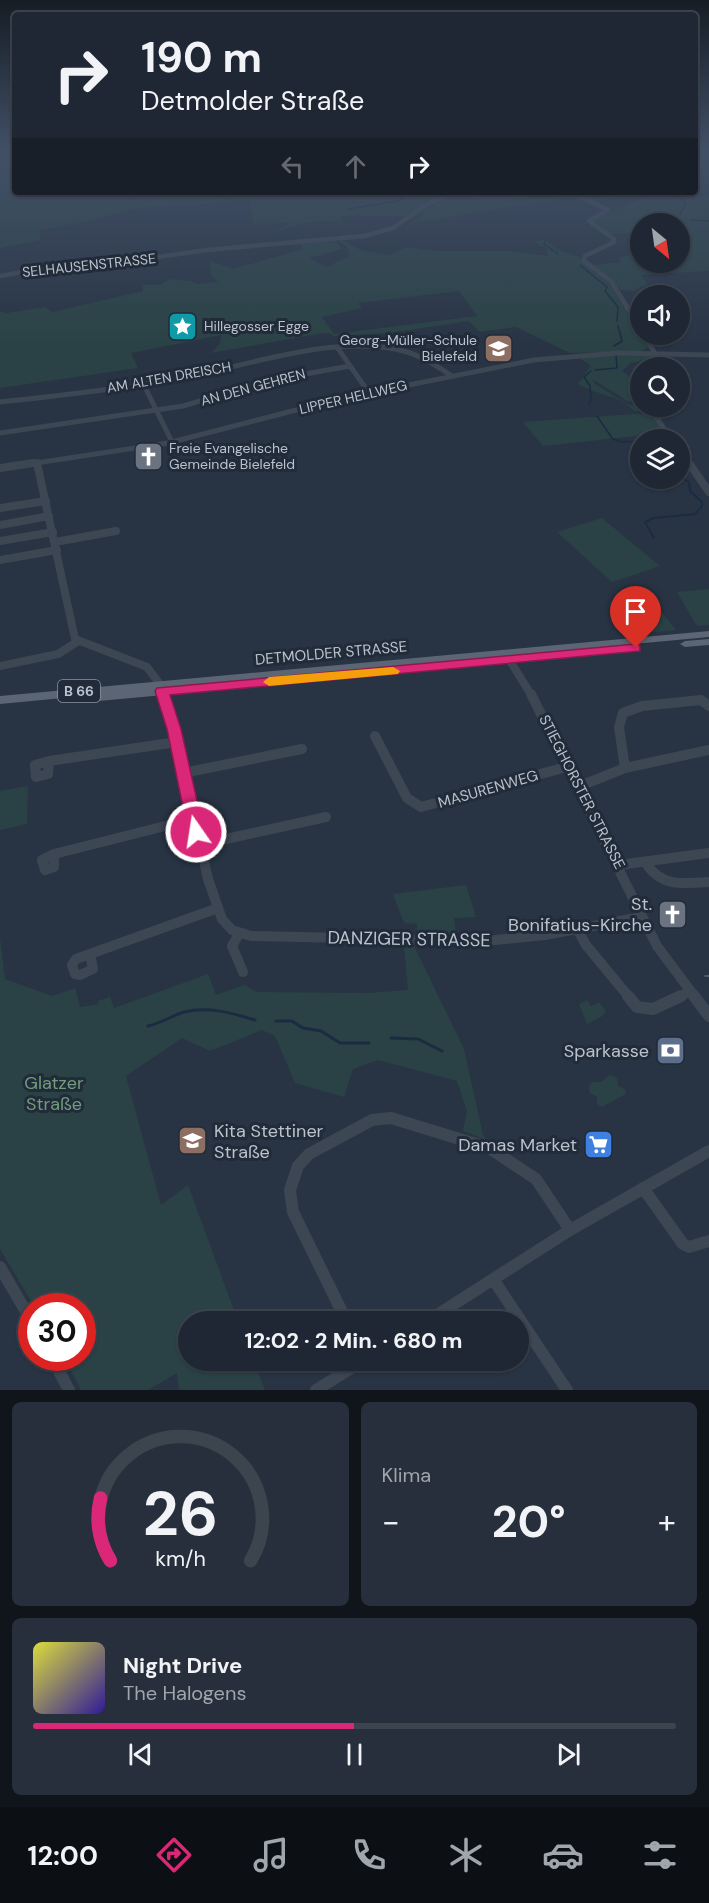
<!DOCTYPE html>
<html lang="de">
<meta charset="utf-8">
<style>
:root{--surface:#1e2733;--page:#262f3b;--text:#f1f3f6;--muted:#a1a5ac;--line:#3c444e;--accent:#db2777}
body{margin:0;font-family:"DM Sans",sans-serif;background:var(--page);color:var(--text);height:100vh;display:flex;flex-direction:column;font-size:22px;white-space:nowrap}
*{box-sizing:border-box;margin:0}
p{font-size:20px;color:var(--muted)}
.icon{flex:none;width:33px;height:33px;fill:none;stroke:currentColor;stroke-width:2;stroke-linecap:round;stroke-linejoin:round}
.map{position:relative;height:1390px;overflow:hidden}
.details{display:flex;flex-direction:column;gap:12px;padding:12px;background:#10151c;flex:1}
.details>*{flex:none}
.top-card{position:absolute;left:12px;top:12px;width:686px;height:183px;border-radius:6px;box-shadow:0 2px 4px #0004,0 0 0 2px var(--line);background:#1e2733;color:var(--text);overflow:hidden}
.needle{width:39px;rotate:151deg}
.controls{position:absolute;left:630px;top:213px;display:grid;gap:12px}
.controls a{display:grid;place-items:center;width:60px;height:60px;border-radius:50%;background:var(--surface);box-shadow:0 2px 4px #0004,0 0 0 2px var(--line);font-size:30px}
.speed{position:absolute;left:18px;top:1293px;display:flex;gap:12px;font-size:30px;font-weight:700;text-align:center}
.speed>*{display:grid;place-content:center;width:78px;height:78px;border-radius:50%;background:var(--surface);box-shadow:0 2px 4px #0004,0 0 0 2px var(--line);line-height:1}
.speed .limit{border:9px solid #d22;background:#fff;color:#111}
.pin{position:absolute;display:grid;place-items:center;width:51px;height:51px;color:#fff;margin:-62px -26px;border-radius:50% 50% 50% 0;rotate:-45deg;box-shadow:0 0 6px #0007}
.pin .icon{rotate:45deg}
.me{position:absolute;width:66px;margin:-33px;rotate:347deg;stroke-linejoin:round;filter:drop-shadow(0 0 4px #0008)}
.turn{display:flex;align-items:center;gap:21px;height:126px;padding:0 30px;font-size:27px}
.turn .icon{width:78px;height:78px;stroke-width:2.5}
.turn b{display:block;font-size:42px;line-height:51px}
.lanes{display:flex;align-items:center;height:57px;padding:0 30px;background:#0003;justify-content:center;gap:30px;direction:ltr}
.lanes .off{opacity:.35}
.big{font-size:45px;font-weight:700;line-height:1.1}
.details .tile{flex:1;display:flex;flex-direction:column;justify-content:center;gap:9px;min-width:0;padding:0 21px;border-radius:9px;background:var(--page)}
.details .dial{align-items:center;gap:0}
.dial svg{height:156px;overflow:visible;fill:none;stroke:var(--line);stroke-width:7;stroke-linecap:round;text-anchor:middle}
.dial text{fill:var(--text);stroke:none}
.song{display:flex;align-items:center;gap:18px}
.cover{width:72px;height:72px;border-radius:9px;background:linear-gradient(135deg,hsl(60 70% 55%),hsl(250 70% 35%))}
.played{height:6px;border-radius:3px;background:linear-gradient(90deg,var(--accent) 50%,var(--line) 50%)}
.keys{display:flex;justify-content:space-around;direction:ltr}
.heat{display:flex;justify-content:space-between;align-items:center;font-size:33px;direction:ltr}
.details .tiles{flex:1;display:grid;gap:12px;grid-template-columns:1fr 1fr}
.tile:last-child{grid-column:span 2}
.trip{position:absolute;left:178px;top:1311px;width:351px;height:60px;border-radius:30px;background:var(--surface);box-shadow:0 2px 4px #0004,0 0 0 2px var(--line);font-weight:700;line-height:60px;text-align:center}
.menu{display:flex;height:96px;justify-content:space-around;align-items:center;background:#0c1014;color:var(--muted)}
.menu .icon{width:42px;height:42px}
.menu .selected{color:var(--accent)}
.menu b{font-size:27px;color:var(--text)}
.map>svg:first-child{display:block}
</style>
<div class="map">
<svg width="709" height="1390" viewBox="0 0 709 1390">
<rect width="100%" height="100%" fill="#283444"/>
<path fill="#2a4245" fill-rule="evenodd" d="M0 152H15V192H451L408 216H342V224C325 215 293 227 275 231L289 223 253 224 250 202 200 193 239 202 137 208 95 220 40 230V240L0 248Z
M457 192 485 199 573 197 409 224 424 214 421 212Z
M465 192H653L593 202 573 195 494 198Z
M657 192H667L678 198 709 197V271L641 275 647 284 633 291 621 290 612 280 593 265 622 262 618 258 640 252V262H680V224H640V232L608 234 591 223 592 220Z
M342 240 363 251 391 255 407 247 434 251H508L548 256 547 249 534 241 546 240 556 249 582 258 607 280 649 347 640 351 570 353 516 327 479 332 469 321 389 333 333 336 330 333 318 334 211 353 220 343 221 335 131 353 138 368 0 388V311L7 313 45 307 53 312 143 291 142 285H160L169 279 190 281 198 284 218 282 211 275 210 261 233 269 303 249 300 244 336 241 342 249 309 258 326 267 350 256 348 248 340 241ZM459 291 477 316 334 334 322 317 362 308 358 303Z
M600 355 649 356 655 359 630 363 622 371 640 384V404L628 401 592 379 595 384 629 405 657 407 653 412 634 411C621 395 596 395 578 384L591 366 578 357Z
M634 414 653 415 664 433 543 446 523 422Z
M602 518 660 566 612 582 557 532Z
M709 589V625L697 626 677 592Z
M655 604 676 630 652 632 634 608Z
M28 786 27 824 0 830V791Z
M466 885 476 917 454 918 456 936 417 935V924L404 923 393 894Z
M0 937 5 979 52 996 75 988 80 1007 99 1004 98 1001 110 997 114 1008 208 974 216 995 244 985 257 992 368 993 408 990 404 946H414L464 1049 483 1135 487 1140 463 1131 467 1111 457 1081 378 1060 353 1069 344 1097 295 1083 275 1036 262 1030 210 1051 182 1038 126 1076 161 1205 188 1185 238 1321 189 1322V1360L253 1361 265 1390H179L177 1373 148 1390H81L64 1358H82V1306H34L0 1249Z
M587 1000 591 1006 599 1002 606 1011 601 1017 587 1024 579 1004Z
M610 1075 617 1078 618 1086 625 1089 626 1094 602 1107 597 1104V1097L590 1093 589 1087 592 1082H601Z"/>
<g fill="none" stroke-linecap="round" stroke-linejoin="round">
<path stroke="#1b2c42" stroke-width="1.5" d="M0 156 15 162
M675 192 686 203 680 214
M133 200 135 192
M348 209 398 201 412 192
M691 220 709 221
M545 241 544 244 558 254
M580 265 607 287 605 291 618 307 617 321
M614 346 622 341 618 326
M595 370 617 368 616 355
M591 371 584 377 590 386 591 399
M589 404 591 400
M597 416 612 438
M613 439 622 442 655 440"/>
<path stroke="#1b2c42" stroke-width="2" d="M654 538 645 522 654 518 695 514 702 506V502L690 491 689 482 680 477"/>
<path stroke="#1b2c42" stroke-width="3" d="M276 1021H292L303 1028 321 1031 340 1043H369
M148 1026C161 1023 172 1016 184 1012 208 1006 232 1013 255 1020
M391 1038 418 1039 442 1051"/>
<path stroke="#3d4653" stroke-width="4.5" d="M461 192C496 204 528 192 564 194 579 195 594 203 608 210L589 221 614 239V242L585 256 584 261 611 281 615 288
M0 276 56 266 123 262 207 250 364 236 393 228 428 204 454 192"/>
<path stroke="#3d4653" stroke-width="5" d="M614 286 640 328
M644 334 663 368
M337 347 369 393
M143 383 172 442
M0 402C65 395 130 388 194 375 258 363 329 337 395 349 417 353 434 364 452 376
M660 406 656 417 672 440
M0 433 183 406 272 380 350 366
M680 451 690 465
M23 465 168 443 339 399 534 360 617 353 709 355"/>
<path stroke="#3d4653" stroke-width="8" d="M37 463 75 639 147 667 159 683
M689 463 709 492
M0 468 33 463
M0 508 46 501
M0 525 49 516
M0 541 53 532
M55 542 116 531
M0 560 57 550
M510 661 532 696
M0 666 58 654 77 642
M162 691 163 696"/>
<path stroke="#3d4653" stroke-width="10" d="M163 694 174 729 208 879 222 919 232 930 251 936 486 941 545 935 641 917
M531 694 657 946 695 997
M375 736 407 798 421 807 570 766
M49 761 48 774 36 777 35 765Z
M49 761 177 742
M625 768 619 727 623 713 642 706 701 700 709 706
M183 773 302 749
M580 786 625 768 709 750
M199 845 326 817
M54 854V867L45 870 42 860Z
M54 854 193 819
M645 862C661 887 682 884 709 882
M619 865 709 853
M577 929 586 945 629 997
M239 934 232 946 243 972
M90 954 93 969 80 975 75 974 72 965 76 959 218 908
M678 997 689 992"/>
<path stroke="#3d4653" stroke-width="12" d="M628 996 637 1007 653 1009 681 996
M694 996 709 1016
M643 1188 683 1244 689 1247 709 1241
M0 1267 32 1322
M493 1279 567 1390
M347 1322 293 1212 290 1190 298 1166 309 1154 372 1120 391 1118 489 1148 536 1179 570 1230
M426 1322 570 1230 709 1151
M52 1358 69 1390
M316 1390 364 1360"/>
<path fill="#5b6573" fill-rule="evenodd" d="M709 631V637L290 676 572 653 573 655 572 657 568 658 88 702 84 701 83 698 84 696 0 704V696Z
M709 639V645L685 647 680 644 685 641Z"/>
<path stroke="#5f6b7a" stroke-width="1.5" d="M705 976H709"/>
</g>
<linearGradient id="sky" x2="0" y2="1"><stop stop-color="#161d25"/><stop offset="0.44" stop-color="#425067"/><stop offset="1" stop-color="#425067" stop-opacity="0"/></linearGradient>
<rect width="709" height="346" fill="url(#sky)"/>
<path fill="#db2777" stroke="#8e194d" stroke-width="1.5" d="M636 644 640 645V651L170 695 181 729 204 832 196 838 188 832 167 729 155 691 157 688Z"/>
<path fill="#f59e0b" d="M393 667 400 671 398 674 269 686 263 682 269 677Z"/>
<defs>
<symbol id="sight-square" viewBox="-11 -11 22 22"><rect x="-9" y="-9" width="18" height="18" rx="4" fill="#0f9aa8" stroke="#212b39"/><path d="M0-6L1.8-2.2L6-1.7L2.9 1.2L3.7 5.4L0 3.3L-3.7 5.4L-2.9 1.2L-6-1.7L-1.8-2.2Z" fill="#fff"/></symbol>
<symbol id="school-square" viewBox="-11 -11 22 22"><rect x="-9" y="-9" width="18" height="18" rx="4" fill="#8d6e63" stroke="#212b39"/><path d="M0-5L7-2L0 1L-7-2ZM-4 1L0 2.5L4 1V4Q0 6-4 4Z" fill="#fff"/></symbol>
<symbol id="church-square" viewBox="-11 -11 22 22"><rect x="-9" y="-9" width="18" height="18" rx="4" fill="#6b7280" stroke="#212b39"/><path d="M-1.2-6h2.4v3.5h3.3v2.4h-3.3V6h-2.4V-.1h-3.3v-2.4h3.3Z" fill="#fff"/></symbol>
<symbol id="bank-square" viewBox="-11 -11 22 22"><rect x="-9" y="-9" width="18" height="18" rx="4" fill="#5c6f8a" stroke="#212b39"/><path d="M-6-4H6V4H-6ZM0-2.3a2.3 2.3 0 1 0 0 4.6a2.3 2.3 0 1 0 0-4.6Z" fill="#fff"/></symbol>
<symbol id="supermarket-square" viewBox="-11 -11 22 22"><rect x="-9" y="-9" width="18" height="18" rx="4" fill="#3f7fe0" stroke="#212b39"/><path d="M-6-5.5h2.5l.6 2H6L4.5 2H-2.5L-4.4-4H-6ZM-1.5 3.2a1.3 1.3 0 1 0 .1 0ZM3 3.2a1.3 1.3 0 1 0 .1 0Z" fill="#fff"/></symbol>
</defs>
<g fill-rule="evenodd">
<use href="#sight-square" x="166" y="310" width="33" height="33"/>
<use href="#school-square" x="482" y="332" width="33" height="33"/>
<use href="#church-square" x="132" y="440" width="33" height="33"/>
<use href="#church-square" x="656" y="898" width="33" height="33"/>
<use href="#bank-square" x="654" y="1034" width="33" height="33"/>
<use href="#school-square" x="176" y="1124" width="33" height="33"/>
<use href="#supermarket-square" x="582" y="1128" width="33" height="33"/>
</g>
<g text-anchor="middle" stroke-width="6" stroke-linejoin="round" paint-order="stroke">
<g font-size="14" fill="#bac2cd" stroke="#212b39">
<text transform="translate(89 265) rotate(-6)" y="5">SELHAUSENSTRASSE</text>
<text transform="translate(169 377) rotate(-10)" y="5">AM ALTEN DREISCH</text>
<text transform="translate(253 387) rotate(-15)" y="5">AN DEN GEHREN</text>
<text transform="translate(353 397) rotate(-13)" y="5">LIPPER HELLWEG</text>
</g>
<g font-size="14" fill="#bac2cd" stroke="#212b39" text-anchor="start">
<text x="204" y="331">Hillegosser Egge</text>
<text x="477" y="345" text-anchor="end">Georg-Müller-Schule<tspan x="477" dy="16">Bielefeld</tspan></text>
<text x="169" y="453">Freie Evangelische<tspan x="169" dy="16">Gemeinde Bielefeld</tspan></text>
</g>
<rect fill="#212b39" stroke="#8c95a1" stroke-width="1.5" x="58" y="680" width="42" height="22" rx="4.5"/>
<g font-size="14" font-weight="bold" fill="#bac2cd">
<text x="79" y="696">B 66</text>
</g>
<g font-size="15" fill="#bac2cd" stroke="#212b39">
<text transform="translate(331 653) rotate(-5)" y="5">DETMOLDER STRASSE</text>
<text transform="translate(488 789) rotate(-16)" y="5">MASURENWEG</text>
<text transform="translate(582 792) rotate(63)" y="5">STIEGHORSTER STRASSE</text>
</g>
<g font-size="18" fill="#bac2cd" stroke="#212b39" text-anchor="end">
<text x="652" y="910">St.<tspan x="652" dy="21">Bonifatius-Kirche</tspan></text>
<text x="649" y="1057">Sparkasse</text>
<text x="214" y="1137" text-anchor="start">Kita Stettiner<tspan x="214" dy="21">Straße</tspan></text>
<text x="577" y="1151">Damas Market</text>
</g>
<g font-size="18" fill="#bac2cd" stroke="#212b39">
<text transform="translate(409 939) rotate(1)" y="6">DANZIGER STRASSE</text>
</g>
<g font-size="18" fill="#729d7b" stroke="#212b39">
<text x="54" y="1089">Glatzer<tspan x="54" dy="21">Straße</tspan></text>
</g>
</g>
</svg>
<div class="controls">
<a><svg class="needle" viewBox="-14 -14 28 28"><path d="M0-13l5 13h-10z" fill="#e53935"/><path d="M0 13l5-13h-10z" fill="#a1a5ac"/></svg></a>
<a><svg class="icon" aria-label="sound" viewBox="0 0 24 24"><path d="M4 9h4l5-4v14l-5-4H4zM17 9q2 3 0 6"/></svg></a>
<a><svg class="icon" aria-label="search" viewBox="0 0 24 24"><circle cx="10" cy="10" r="6"/><path d="M15 15l6 6"/></svg></a>
<a><svg class="icon" aria-label="layers" viewBox="0 0 24 24"><path d="M12 4l9 5-9 5-9-5zM3 14l9 5 9-5"/></svg></a>
</div>
<div class="speed"><div class="limit">30</div></div>
<div class="pin" style="left:636px;top:648px;background:#d93025"><svg class="icon" aria-label="arrive" viewBox="0 0 24 24"><path d="M6 21V4h12l-3 4 3 4H6"/></svg></div>
<svg class="me" style="left:196px;top:832px" viewBox="-20 -20 40 40"><circle r="17" fill="#db2777" stroke="#fff" stroke-width="3"/><path d="M0-11L8 9 0 5-8 9z" fill="#fff"/></svg>
<div class="trip">12:02 · 2 Min. · 680 m</div>
<div class="top-card">
<div class="turn"><svg class="icon" aria-label="right" viewBox="0 0 24 24"><path d="M7 20v-9h11M14 6l5 5-5 5"/></svg><div><b>190 m</b>Detmolder Straße</div></div>
<div class="lanes"><svg class="icon off" aria-label="left" viewBox="0 0 24 24"><path d="M17 20v-9H6M10 6l-5 5 5 5"/></svg><svg class="icon off" aria-label="ahead" viewBox="0 0 24 24"><path d="M12 20V5M6 11l6-6 6 6"/></svg><svg class="icon" aria-label="right" viewBox="0 0 24 24"><path d="M7 20v-9h11M14 6l5 5-5 5"/></svg></div>
</div>
</div>
<section class="details">
<div class="tiles">
<div class="tile dial"><svg viewBox="0 0 100 80">
<path d="M14 69A42 42 0 1 1 86 69"/>
<path d="M14 69A42 42 0 0 1 9 37" stroke="#db2777"/>
<text x="50" y="56" font-size="32" font-weight="700">26</text>
<text x="50" y="72" font-size="11">km/h</text>
</svg></div>
<div class="tile"><p>Klima</p>
<div class="heat"><a>−</a><b class="big">20°</b><a>+</a></div>
</div>
<div class="tile">
<div class="song"><i class="cover"></i><div><b>Night Drive</b><p>The Halogens</p></div></div>
<div class="played"></div>
<div class="keys"><svg class="icon" aria-label="previous" viewBox="0 0 24 24"><path d="M18 5L8 12l10 7zM5 5v14"/></svg><svg class="icon" aria-label="pause" viewBox="0 0 24 24"><path d="M8 5v14M16 5v14"/></svg><svg class="icon" aria-label="next" viewBox="0 0 24 24"><path d="M6 5l10 7-10 7zM19 5v14"/></svg></div>
</div>
</div>
</section>
<nav class="menu">
<b>12:00</b>
<svg class="icon selected" aria-label="directions" viewBox="0 0 24 24"><path d="M12 3l9 9-9 9-9-9zM9 14v-3h6M13 9l2 2-2 2"/></svg>
<svg class="icon" aria-label="music" viewBox="0 0 24 24"><path d="M9 18V5l10-2v13"/><circle cx="6" cy="18" r="3"/><circle cx="16" cy="16" r="3"/></svg>
<svg class="icon" aria-label="phone" viewBox="0 0 24 24"><path d="M5 4h4l2 5-3 2q2 4 5 5l2-3 5 2v4C11 20 4 13 5 4z"/></svg>
<svg class="icon" aria-label="climate" viewBox="0 0 24 24"><path d="M12 3v18M4 7l16 10M4 17L20 7"/></svg>
<svg class="icon" aria-label="car" viewBox="0 0 24 24"><path d="M5 17H2v-5l4-1 3-4h7l3 4 3 1v5h-3M9 17h6M6 11h13"/><circle cx="7" cy="17" r="2"/><circle cx="17" cy="17" r="2"/></svg>
<svg class="icon" aria-label="filters" viewBox="0 0 24 24"><path d="M4 7h16M4 17h16"/><circle cx="9" cy="7" r="2"/><circle cx="15" cy="17" r="2"/></svg>
</nav>
